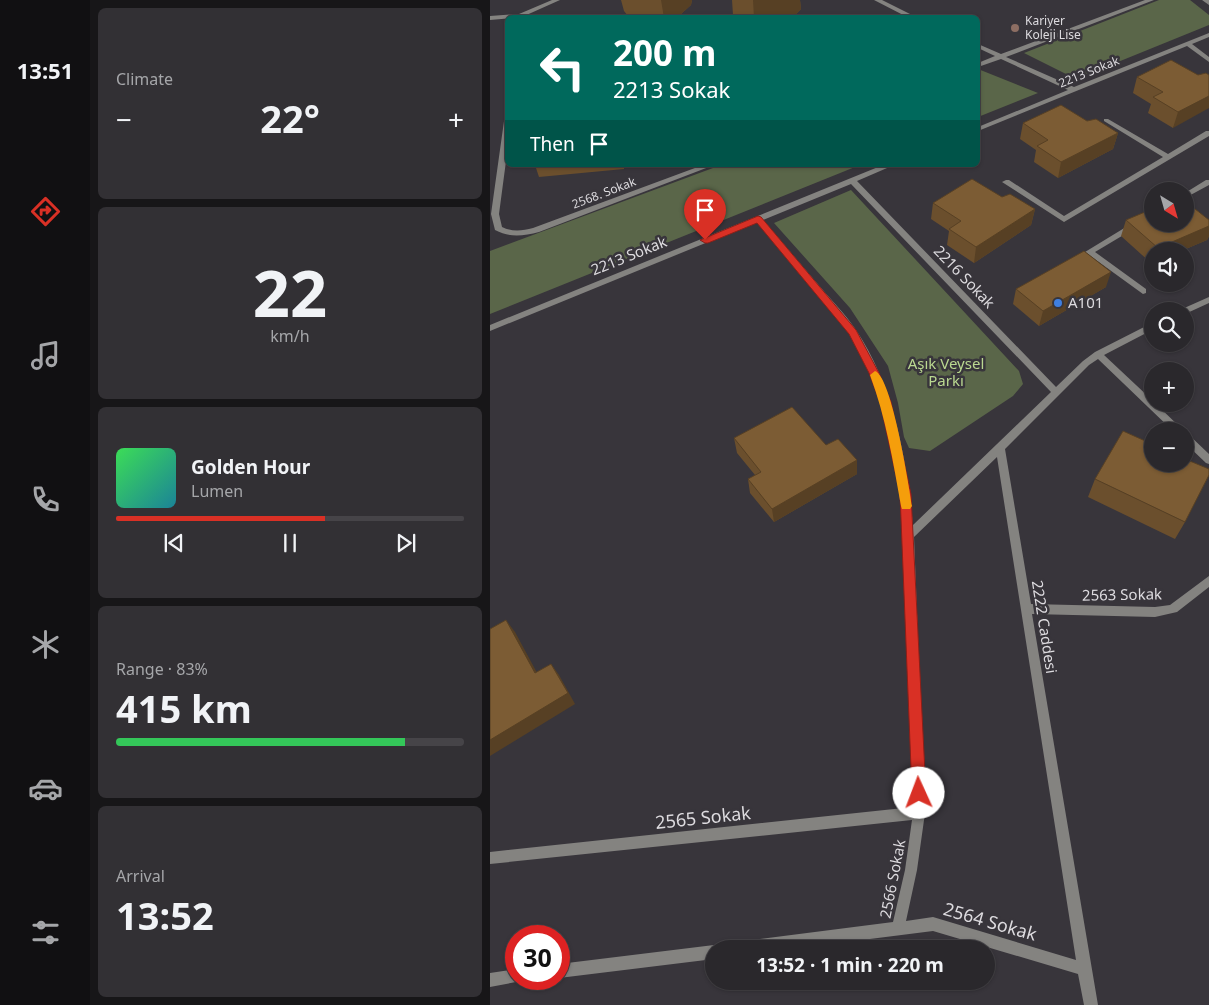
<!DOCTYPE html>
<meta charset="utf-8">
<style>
:root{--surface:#2a282c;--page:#323034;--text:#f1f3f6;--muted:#a5a6a9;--line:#464448;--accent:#d93025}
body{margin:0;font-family:"Noto Sans",sans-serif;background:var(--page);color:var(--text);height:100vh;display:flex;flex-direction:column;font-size:19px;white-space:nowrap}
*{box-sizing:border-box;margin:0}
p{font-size:16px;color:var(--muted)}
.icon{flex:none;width:28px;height:28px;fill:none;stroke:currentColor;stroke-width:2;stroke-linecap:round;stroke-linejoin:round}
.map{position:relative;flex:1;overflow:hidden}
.sheet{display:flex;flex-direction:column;gap:8px;padding:8px;background:#171618;width:400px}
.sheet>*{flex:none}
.hud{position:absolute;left:15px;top:15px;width:475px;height:152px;border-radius:8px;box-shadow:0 1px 4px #0004,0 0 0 1px var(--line);background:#00695c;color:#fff;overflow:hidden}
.needle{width:32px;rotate:143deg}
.controls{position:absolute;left:654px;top:182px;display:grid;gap:10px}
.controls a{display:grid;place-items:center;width:50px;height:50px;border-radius:50%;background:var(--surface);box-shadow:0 1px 4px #0004,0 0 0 1px var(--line);font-size:25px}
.speed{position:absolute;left:15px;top:925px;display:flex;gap:10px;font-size:25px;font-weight:700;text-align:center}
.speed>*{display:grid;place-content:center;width:65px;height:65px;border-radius:50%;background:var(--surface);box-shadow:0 1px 4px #0004,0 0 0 1px var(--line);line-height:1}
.speed .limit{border:8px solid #d22;background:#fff;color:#111}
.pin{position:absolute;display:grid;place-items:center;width:42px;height:42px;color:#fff;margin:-51px -21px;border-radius:50% 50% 50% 0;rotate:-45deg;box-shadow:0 0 5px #0007}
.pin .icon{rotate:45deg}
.me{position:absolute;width:55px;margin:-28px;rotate:358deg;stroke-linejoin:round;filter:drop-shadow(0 0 4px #0008)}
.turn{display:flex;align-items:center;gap:18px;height:105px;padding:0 25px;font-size:22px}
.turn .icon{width:65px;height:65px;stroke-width:2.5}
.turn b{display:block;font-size:35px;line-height:42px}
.then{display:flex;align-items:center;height:48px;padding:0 25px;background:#0003;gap:10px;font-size:19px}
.big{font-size:38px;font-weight:700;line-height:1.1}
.sheet .tile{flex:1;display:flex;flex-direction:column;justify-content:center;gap:8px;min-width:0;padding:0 18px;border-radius:8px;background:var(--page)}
.sheet .dial{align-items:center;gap:0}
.dial b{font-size:65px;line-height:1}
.song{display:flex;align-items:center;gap:15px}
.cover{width:60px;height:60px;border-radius:8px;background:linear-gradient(135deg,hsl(130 70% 55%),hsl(190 70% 35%))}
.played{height:5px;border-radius:2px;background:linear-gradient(90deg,var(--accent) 60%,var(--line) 60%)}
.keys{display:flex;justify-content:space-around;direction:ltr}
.heat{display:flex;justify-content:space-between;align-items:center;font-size:28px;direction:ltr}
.charge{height:8px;border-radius:4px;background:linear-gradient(90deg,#34c759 83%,var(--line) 0)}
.trip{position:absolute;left:215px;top:940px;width:290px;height:50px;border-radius:25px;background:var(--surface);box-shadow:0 1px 4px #0004,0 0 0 1px var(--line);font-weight:700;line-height:50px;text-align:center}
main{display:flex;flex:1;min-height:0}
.dock{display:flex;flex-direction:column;width:90px;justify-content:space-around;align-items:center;background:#111012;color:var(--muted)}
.dock .icon{width:35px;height:35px}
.dock .on{color:var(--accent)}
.dock b{font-size:22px;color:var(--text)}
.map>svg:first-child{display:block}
</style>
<main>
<nav class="dock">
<b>13:51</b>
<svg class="icon on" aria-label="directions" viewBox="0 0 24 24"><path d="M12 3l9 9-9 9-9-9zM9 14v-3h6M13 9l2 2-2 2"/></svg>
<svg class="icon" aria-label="music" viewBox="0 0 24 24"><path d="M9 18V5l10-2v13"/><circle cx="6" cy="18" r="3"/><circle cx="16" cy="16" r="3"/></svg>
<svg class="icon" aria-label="phone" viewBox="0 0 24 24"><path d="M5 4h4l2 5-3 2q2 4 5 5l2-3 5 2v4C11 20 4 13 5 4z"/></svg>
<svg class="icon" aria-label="climate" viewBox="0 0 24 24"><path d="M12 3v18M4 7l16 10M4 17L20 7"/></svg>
<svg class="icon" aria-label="car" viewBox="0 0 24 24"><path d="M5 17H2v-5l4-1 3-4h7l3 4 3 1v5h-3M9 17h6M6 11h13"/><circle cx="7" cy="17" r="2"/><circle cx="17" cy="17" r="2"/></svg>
<svg class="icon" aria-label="filters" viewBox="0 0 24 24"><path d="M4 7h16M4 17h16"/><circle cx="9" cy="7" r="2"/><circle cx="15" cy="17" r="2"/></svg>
</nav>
<section class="sheet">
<div class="tile"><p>Climate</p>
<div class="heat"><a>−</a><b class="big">22°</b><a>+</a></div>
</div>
<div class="tile dial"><b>22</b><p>km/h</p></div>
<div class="tile">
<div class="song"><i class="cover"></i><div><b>Golden Hour</b><p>Lumen</p></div></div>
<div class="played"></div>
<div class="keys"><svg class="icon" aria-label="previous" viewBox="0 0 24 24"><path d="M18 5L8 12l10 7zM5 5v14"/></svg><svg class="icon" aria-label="pause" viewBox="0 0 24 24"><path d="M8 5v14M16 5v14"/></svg><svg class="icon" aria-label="next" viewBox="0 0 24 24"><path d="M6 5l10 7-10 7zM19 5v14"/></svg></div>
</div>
<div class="tile"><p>Range · 83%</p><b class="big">415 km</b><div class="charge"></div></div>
<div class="tile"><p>Arrival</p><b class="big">13:52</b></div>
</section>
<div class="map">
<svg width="719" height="1005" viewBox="0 0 719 1005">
<rect width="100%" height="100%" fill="#38353b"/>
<path fill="#5a6649" d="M669 0H700L719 15V25L586 79 534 53Z
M488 69 548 93 488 117Z
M231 165H370L0 314V251Z
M361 190 529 371 533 384 523 396 440 451 419 448 414 437 408 403 398 366 360 308 284 223Z"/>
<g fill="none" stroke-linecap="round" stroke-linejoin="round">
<path fill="#848380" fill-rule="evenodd" d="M614 119H618L678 154 716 131H719V136L574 222 512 182 516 180H519L574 216 673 157 614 121Z
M716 180H719V185L695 198V193Z
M659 213H662V218L605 252 656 289V293L653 294 595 252Z"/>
<path fill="#848380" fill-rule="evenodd" d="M62 0H70L32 17 0 20V16L29 14Z
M384 0H392L428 18H419Z
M655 0H664L516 57 584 87 719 33V37L702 44 719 57V62L697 46 488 131V127L578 90 511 59 488 67V63L505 56 488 48V44L511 54Z
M712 0H719V5Z
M18 112V146L9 214 12 227C22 232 32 231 43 228L213 165H224L49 232C33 236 20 238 5 230L1 214 15 114Z
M393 165H404L367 181 566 387 593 361 605 352 662 323V330L614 355 662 400V404H666L694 431H683L608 359 599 365 515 449 541 604 665 607 680 605 719 576V587L687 612 665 617 542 614 608 1005H594L588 974 443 931 301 949H239L241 944 246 942 403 922 415 870 422 820 0 864V852L423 807 414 535 408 483 399 430 383 379 360 334 267 222 0 331V325ZM361 184 561 392 423 525C416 457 404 387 366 330 356 315 343 302 332 289 312 266 293 243 273 220ZM507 457 586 960 443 917 416 921 427 870 435 813 424 537Z
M719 297V303L695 314V311H691L692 309Z
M695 433 698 434 719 454V464L716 463 695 443Z
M224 945 229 949H224V959L69 978V964Z
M26 969V979H32L31 981 0 987V973Z"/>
</g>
<path fill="#6b4f2d" d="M131 0H202L201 5 191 14 182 18H113L138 16 134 11Z
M242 0H310L311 9 302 18H246L243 15Z
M708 75 683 128 658 113 661 104 643 93 647 77Z
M597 121 628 133 623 149 568 178 544 162 546 150 530 139 533 123Z
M45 165H134V169L49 177Z
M512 197 545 209 541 225 484 263 457 245 459 231 441 219 443 203Z
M636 220H719V236L717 240 691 251H662V264L631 236Z
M616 287 549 326 523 304 526 289Z
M244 438 336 445 367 460V474L284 522 260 493 258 479 265 475 247 453Z
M605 479 695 522 685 539 598 497Z"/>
<path fill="#574024" d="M171 0H202L201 5 191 14 182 18H174Z
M263 0H310L311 9 302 18H264Z
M719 96V108L683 128 688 112Z
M628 133 623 149 568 178 571 162Z
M545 209 541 225 484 263 486 247Z
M719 226V236L717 240 691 251H667L668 248Z
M621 272 616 287 549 326 553 311Z
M367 460V474L284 522 282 509Z
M16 620 25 632 53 684 45 673Z
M61 664 69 675 85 704 0 756V740Z"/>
<path fill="#7c5c34" stroke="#574024" d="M144 15V18H113Z
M681 60 708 75 716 73 719 75V96L688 112 663 97 673 92 647 77Z
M571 105 597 121 606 119 628 133 571 162 547 146 558 140 533 123Z
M482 179 512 197 520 194 545 209 486 247 459 229 471 221 443 203Z
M695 201 719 220V226L668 248 636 220 662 209V224H695Z
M594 251 621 272 553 311 526 289Z
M302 407 336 445 348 439 367 460 282 509 258 479 271 472 244 438Z
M633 431 662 444V464H695V459L719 469V475L695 522 605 479Z
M16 620 45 673 61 664 78 693 0 740V629Z"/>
<path fill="#d93025" stroke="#8d1f18" d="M268 216 271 217 366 330 389 373 401 402 421 494 436 793 434 798 429 800 424 798 422 793 410 494 390 402 379 373 359 334 267 223 218 243H215L210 240Z"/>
<path fill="#f59e0b" d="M385 371C402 377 419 486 422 506L420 509H412L411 506C403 461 396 418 380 375Z"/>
<circle fill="#8d6e63" stroke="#38353b" stroke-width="2" cx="525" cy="28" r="5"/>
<circle fill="#3f7fe0" stroke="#38353b" stroke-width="2" cx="568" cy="303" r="5"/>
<g text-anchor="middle" stroke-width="5" stroke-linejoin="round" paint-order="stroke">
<g font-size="12" fill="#dddbdf" stroke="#38353b" text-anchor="start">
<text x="535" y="25">Kariyer<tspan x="535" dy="14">Koleji Lise</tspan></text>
</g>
<g font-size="12" fill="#dddbdf" stroke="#38353b">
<text transform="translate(599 72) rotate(-22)" y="4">2213 Sokak</text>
<text transform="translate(114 193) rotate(-21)" y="4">2568. Sokak</text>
</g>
<g font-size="15" fill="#dddbdf" stroke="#38353b">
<text transform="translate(139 256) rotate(-22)" y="5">2213 Sokak</text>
<text transform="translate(474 277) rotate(46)" y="5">2216 Sokak</text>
<text transform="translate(632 595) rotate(-1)" y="5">2563 Sokak</text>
<text transform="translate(554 627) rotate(81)" y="5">2222 Caddesi</text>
<text transform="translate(403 879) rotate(-79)" y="5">2566 Sokak</text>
</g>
<g font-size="15" fill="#dddbdf" stroke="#38353b" text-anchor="start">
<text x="578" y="308">A101</text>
</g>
<g font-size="15" fill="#bad890" stroke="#38353b">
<text x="456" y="369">Aşık Veysel<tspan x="456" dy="17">Parkı</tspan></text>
</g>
<g font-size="18" fill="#dddbdf" stroke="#38353b">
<text transform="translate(213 818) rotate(-6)" y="6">2565 Sokak</text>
<text transform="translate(500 922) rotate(16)" y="6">2564 Sokak</text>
</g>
</g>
</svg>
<div class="controls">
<a><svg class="needle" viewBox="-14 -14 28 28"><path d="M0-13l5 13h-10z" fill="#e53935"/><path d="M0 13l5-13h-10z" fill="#a5a6a9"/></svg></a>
<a><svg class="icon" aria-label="sound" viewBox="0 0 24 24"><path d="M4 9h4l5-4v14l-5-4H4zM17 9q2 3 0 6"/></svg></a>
<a><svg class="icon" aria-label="search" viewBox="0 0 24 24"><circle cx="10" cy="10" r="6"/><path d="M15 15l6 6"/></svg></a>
<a>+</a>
<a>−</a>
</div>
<div class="speed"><div class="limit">30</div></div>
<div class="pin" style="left:215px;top:240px;background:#d93025"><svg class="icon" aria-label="arrive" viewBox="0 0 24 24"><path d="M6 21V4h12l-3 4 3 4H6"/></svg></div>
<svg class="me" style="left:429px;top:793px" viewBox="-20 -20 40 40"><circle r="19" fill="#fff"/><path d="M0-13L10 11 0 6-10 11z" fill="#d93025"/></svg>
<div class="trip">13:52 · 1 min · 220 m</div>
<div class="hud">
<div class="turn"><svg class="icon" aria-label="left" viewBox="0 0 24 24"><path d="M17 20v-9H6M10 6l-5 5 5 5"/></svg><div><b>200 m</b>2213 Sokak</div></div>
<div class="then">Then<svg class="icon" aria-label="arrive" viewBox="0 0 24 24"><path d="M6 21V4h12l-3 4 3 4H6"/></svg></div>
</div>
</div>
</main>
